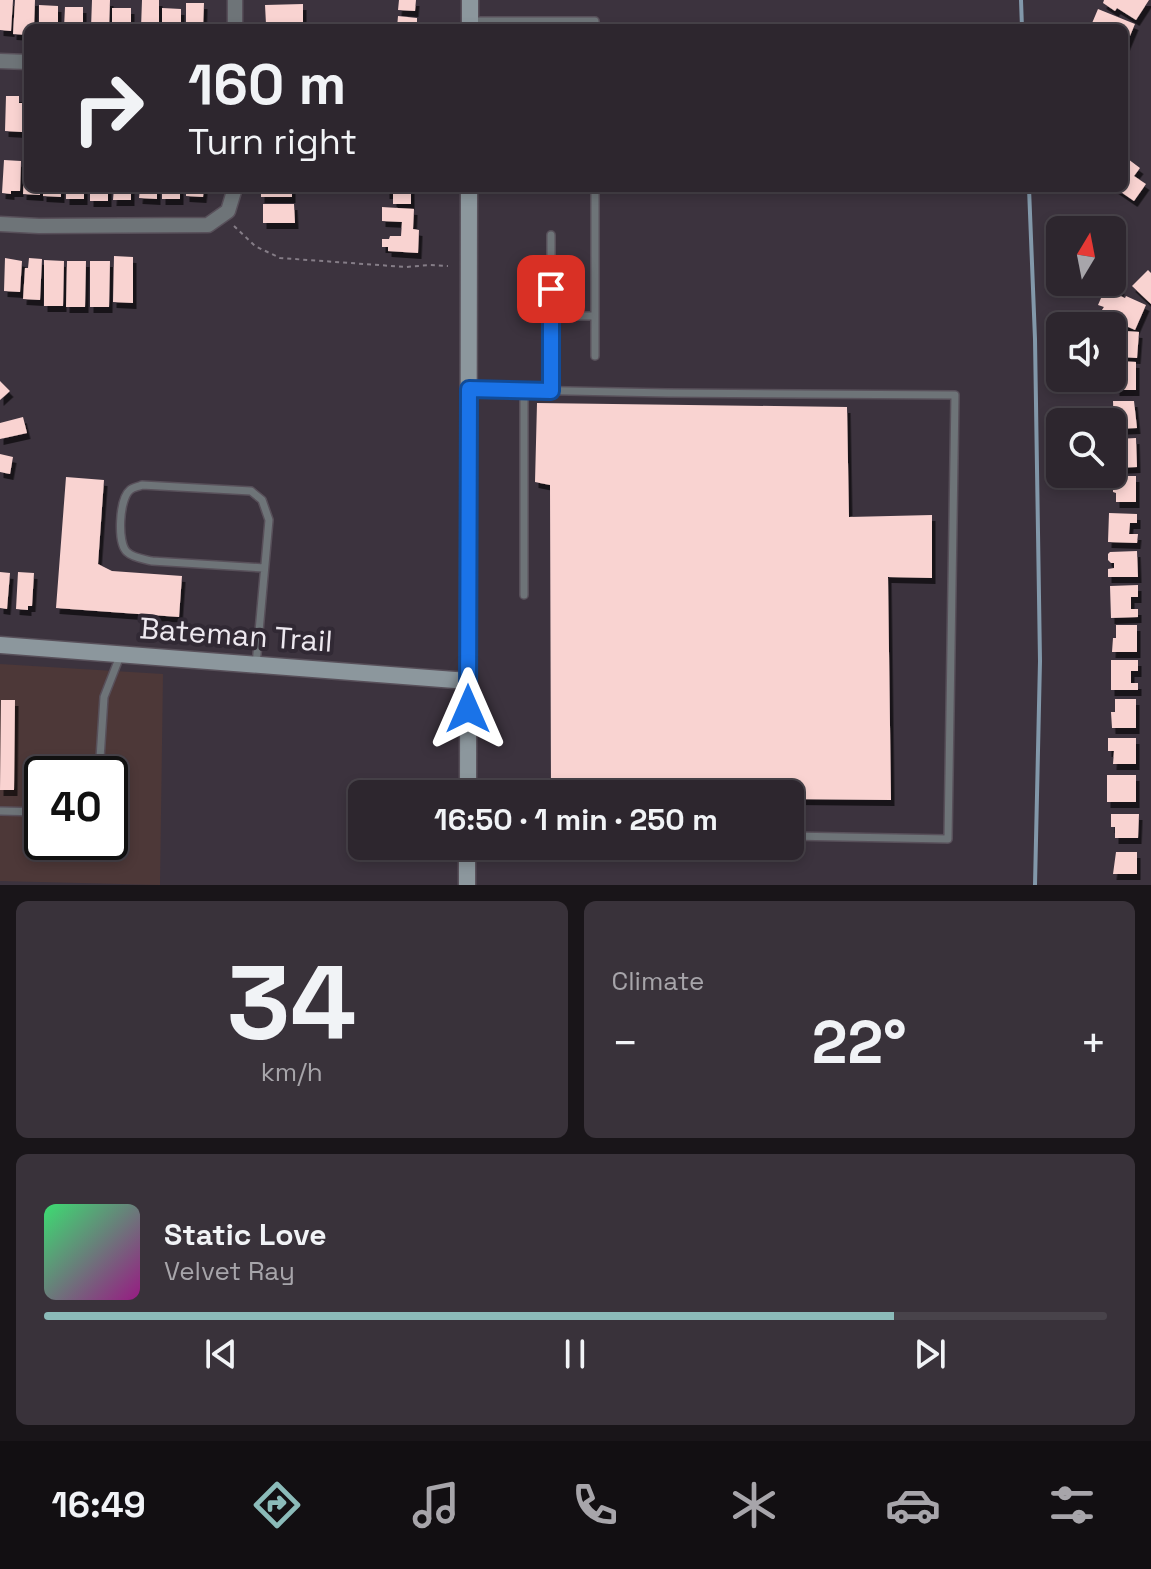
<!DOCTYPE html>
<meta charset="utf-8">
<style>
:root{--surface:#2d262e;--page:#39323a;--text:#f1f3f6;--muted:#a7a5aa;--line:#48434a;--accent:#8bbbb9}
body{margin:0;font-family:"Space Grotesk",sans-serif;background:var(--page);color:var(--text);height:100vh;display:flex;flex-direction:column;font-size:30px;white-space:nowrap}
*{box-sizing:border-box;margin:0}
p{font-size:26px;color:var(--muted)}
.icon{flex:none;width:44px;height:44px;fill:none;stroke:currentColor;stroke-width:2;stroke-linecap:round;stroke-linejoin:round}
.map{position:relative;height:885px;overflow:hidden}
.sheet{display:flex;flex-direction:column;gap:16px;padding:16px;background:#191519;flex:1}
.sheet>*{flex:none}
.banner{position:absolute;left:24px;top:24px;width:1104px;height:168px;border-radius:12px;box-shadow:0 4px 12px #0003,0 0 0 2px var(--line);background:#2d262e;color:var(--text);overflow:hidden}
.needle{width:52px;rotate:10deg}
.fabs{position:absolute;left:1046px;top:216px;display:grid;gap:16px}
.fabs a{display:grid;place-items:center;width:80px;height:80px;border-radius:12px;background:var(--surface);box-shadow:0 4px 12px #0003,0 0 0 2px var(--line);font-size:40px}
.speed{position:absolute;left:24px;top:756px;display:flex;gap:16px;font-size:40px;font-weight:700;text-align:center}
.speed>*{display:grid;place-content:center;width:104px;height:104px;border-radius:50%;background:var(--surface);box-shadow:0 4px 12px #0003,0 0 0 2px var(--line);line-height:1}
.speed .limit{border:4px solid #111;border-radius:12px;background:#fff;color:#111}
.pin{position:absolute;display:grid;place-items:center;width:68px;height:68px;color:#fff;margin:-34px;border-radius:16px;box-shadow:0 4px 12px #0006}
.me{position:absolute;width:88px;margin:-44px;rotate:0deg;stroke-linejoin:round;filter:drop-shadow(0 0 6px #0008)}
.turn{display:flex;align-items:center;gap:28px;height:168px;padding:0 32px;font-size:36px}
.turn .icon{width:104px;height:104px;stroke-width:2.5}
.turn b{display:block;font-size:56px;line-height:68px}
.big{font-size:60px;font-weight:600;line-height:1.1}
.sheet .card{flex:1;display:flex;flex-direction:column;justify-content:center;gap:12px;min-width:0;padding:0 28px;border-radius:12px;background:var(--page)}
.sheet .dial{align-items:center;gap:0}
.dial b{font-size:104px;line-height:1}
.song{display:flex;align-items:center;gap:24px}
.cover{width:96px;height:96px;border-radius:12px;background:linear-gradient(135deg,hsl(140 70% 55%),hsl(310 70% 35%))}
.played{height:8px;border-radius:4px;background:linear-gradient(90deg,var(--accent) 80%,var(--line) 80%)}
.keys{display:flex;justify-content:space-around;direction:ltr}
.heat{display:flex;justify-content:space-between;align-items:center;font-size:44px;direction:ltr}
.sheet .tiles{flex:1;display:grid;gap:16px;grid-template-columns:1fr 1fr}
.card:last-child{grid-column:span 2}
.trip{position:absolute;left:348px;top:780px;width:456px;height:80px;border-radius:12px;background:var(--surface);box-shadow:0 4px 12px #0003,0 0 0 2px var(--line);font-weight:600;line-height:80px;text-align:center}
.tabs{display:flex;height:128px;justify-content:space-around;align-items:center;background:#120f12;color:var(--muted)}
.tabs .icon{width:56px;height:56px}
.tabs .on{color:var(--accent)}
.tabs b{font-size:36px;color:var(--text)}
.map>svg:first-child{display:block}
</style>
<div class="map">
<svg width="1151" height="885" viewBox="0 0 1151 885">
<defs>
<filter id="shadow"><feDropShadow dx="3.5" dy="6" stdDeviation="0" flood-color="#0009"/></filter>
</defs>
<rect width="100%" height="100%" fill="#3c333e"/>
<path fill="#4d3838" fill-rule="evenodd" d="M0 664 163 674 160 885 0 881ZM42 774H110V842H42Z"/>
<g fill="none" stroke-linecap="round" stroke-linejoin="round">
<path stroke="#8298aa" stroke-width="4" d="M1021 0 1022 28
M1029 188 1035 339 1040 661 1035 885"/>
</g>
<path fill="#f9d3d1" filter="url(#shadow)" d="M0 0H13L11 31 0 30Z
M15 0H35L34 28H28V35L13 34Z
M92 0H110L109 28H91Z
M142 0H159V28H141Z
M399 0H416L415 11 398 10Z
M1104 0H1149L1136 20 1117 8 1115 11 1103 3Z
M186 3H204L203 28H186Z
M303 4V23L266 24 265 5Z
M39 5 58 6V28H39Z
M65 7H83V28H64Z
M112 8H131V28H112Z
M162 8 181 9V28H162Z
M1098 9 1135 24 1124 50V28H1090Z
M398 16 417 18V28H397Z
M6 96H19V103H22V132L5 131Z
M1128 159 1140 168 1134 176 1146 184 1134 201 1115 188H1124V164Z
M4 160 21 161 20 191H11V194L2 193Z
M25 160H28V188H40V195L23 194Z
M43 188H61V197L43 196Z
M66 188H84V199H66Z
M90 188H108V201H90Z
M114 188H131V200H113Z
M140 188H157V199L139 198Z
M162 188H180V199H162Z
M186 188H204L203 197 186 196Z
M261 188H292V197H261Z
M386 188H411V204H393V193H386Z
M263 204H294L295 223H263Z
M382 207 414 209 413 229 419 230 418 253 388 251V247H382V239H389L390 236H401L402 222 382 221Z
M114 256 133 257V303L113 302Z
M5 258 22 261 20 292 4 291Z
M29 258 42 259 40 300 23 299 25 268H28Z
M44 260 64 261 63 306H44Z
M67 261H86L85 307H66Z
M90 261H110L109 307H90Z
M1148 270 1151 273V304L1132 286Z
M1114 285 1121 288 1118 295 1125 298 1126 296 1146 305 1135 330 1115 321 1116 317 1102 310 1104 307 1098 305 1105 289 1112 291Z
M1112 330 1139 332 1137 358 1121 357 1122 354 1112 353Z
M1115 361 1136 362V390H1116Z
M0 381 10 391 0 400Z
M1113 401H1134L1137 428 1114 429Z
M537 403 847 407 849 517 932 515V578L888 577 891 800 790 799V794H551L550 485 535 482Z
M23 417 27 433 0 439V423Z
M1136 438 1137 467 1114 468V452H1117V439Z
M0 454 13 457 10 474 0 472Z
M1113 476H1136V502H1116V493L1113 492Z
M66 477 104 480 98 564 112 571 182 576 179 617 56 608Z
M1109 513 1137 514V523H1130L1129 534H1138L1137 543 1108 542Z
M1137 551 1138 577H1108V569L1114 568V563H1111L1108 560V554L1110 552Z
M0 572 10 573 7 609 0 608Z
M18 572 34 573 32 606H28V610L16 609Z
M1138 585V597H1131V609H1138V617L1111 618 1110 586Z
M1116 625H1137V652H1112L1113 638H1116Z
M1111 660H1138V671H1131V683H1138V690H1111Z
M1115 699H1136V728H1112L1111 712H1115Z
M1 700H15L14 790H0Z
M1108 738H1136V764H1113L1114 751H1108Z
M1107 775H1136V802H1107Z
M1111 814H1139L1138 838H1115V827H1111Z
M57 842H71V848H57Z
M1116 852H1137V874H1113Z"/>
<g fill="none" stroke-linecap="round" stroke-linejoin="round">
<defs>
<path id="lane" d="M470 21H595V28
M595 188V356
M551 316H595
M469 389 668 393 955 395 948 839 790 836
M524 390V595
M551 391V235
M256 665 269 520 262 500 251 491 142 485C138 487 133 487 130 490 119 499 117 543 127 552 133 558 144 559 152 561L264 568
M99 774 104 697 120 656
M0 811 42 812"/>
<path id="street" d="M235 28V0
M0 61 28 62
M0 224 39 226 208 225 228 211 235 188"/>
<path id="secondary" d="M470 28V0
M0 645 468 681
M468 794 469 188
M467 885V846"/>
</defs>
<use href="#lane" stroke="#58505a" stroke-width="10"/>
<use href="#street" stroke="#58505a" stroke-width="17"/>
<use href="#secondary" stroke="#58505a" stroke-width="19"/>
<path stroke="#857d87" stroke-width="2" stroke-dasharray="4 4" stroke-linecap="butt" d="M234 226 255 246 280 258 406 267 430 265 448 266"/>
<use href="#lane" stroke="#6e7478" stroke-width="7"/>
<use href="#street" stroke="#6e7478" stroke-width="14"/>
<use href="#secondary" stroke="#8c979d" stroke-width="16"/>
</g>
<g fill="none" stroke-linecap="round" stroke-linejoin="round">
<defs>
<path id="route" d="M468 709 469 389 551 391V289"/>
</defs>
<use href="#route" stroke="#114b97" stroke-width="20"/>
<use href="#route" stroke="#1a73e8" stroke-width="14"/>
</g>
<g text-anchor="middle" stroke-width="8" stroke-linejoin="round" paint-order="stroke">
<g font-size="30" fill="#ede8ef" stroke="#312934">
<text transform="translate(236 635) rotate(4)" y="10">Bateman Trail</text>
</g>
</g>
</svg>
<div class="fabs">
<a><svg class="needle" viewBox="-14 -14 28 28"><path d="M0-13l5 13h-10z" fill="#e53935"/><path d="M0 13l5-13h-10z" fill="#a7a5aa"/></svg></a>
<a><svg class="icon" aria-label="sound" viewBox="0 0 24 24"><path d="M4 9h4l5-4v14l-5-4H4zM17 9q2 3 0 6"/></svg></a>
<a><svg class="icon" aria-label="search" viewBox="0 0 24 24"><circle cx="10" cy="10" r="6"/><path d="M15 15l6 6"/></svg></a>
</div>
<div class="speed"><div class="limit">40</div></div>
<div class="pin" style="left:551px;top:289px;background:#d93025"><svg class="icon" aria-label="arrive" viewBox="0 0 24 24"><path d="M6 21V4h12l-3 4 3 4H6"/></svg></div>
<svg class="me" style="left:468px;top:709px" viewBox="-20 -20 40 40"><path d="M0-17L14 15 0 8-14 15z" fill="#1a73e8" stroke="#fff" stroke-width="4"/></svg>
<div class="trip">16:50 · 1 min · 250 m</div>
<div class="banner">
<div class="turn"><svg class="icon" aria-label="right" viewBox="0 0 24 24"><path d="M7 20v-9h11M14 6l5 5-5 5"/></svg><div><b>160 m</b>Turn right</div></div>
</div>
</div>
<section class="sheet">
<div class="tiles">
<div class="card dial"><b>34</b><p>km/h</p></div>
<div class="card"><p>Climate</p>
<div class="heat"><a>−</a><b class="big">22°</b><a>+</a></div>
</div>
<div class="card">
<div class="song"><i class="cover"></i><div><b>Static Love</b><p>Velvet Ray</p></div></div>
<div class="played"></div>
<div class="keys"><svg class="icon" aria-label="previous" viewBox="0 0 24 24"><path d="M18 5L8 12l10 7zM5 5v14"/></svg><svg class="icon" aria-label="pause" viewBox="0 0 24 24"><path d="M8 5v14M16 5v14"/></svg><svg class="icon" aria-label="next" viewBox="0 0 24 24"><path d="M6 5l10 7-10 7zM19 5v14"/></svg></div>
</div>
</div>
</section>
<nav class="tabs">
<b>16:49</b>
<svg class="icon on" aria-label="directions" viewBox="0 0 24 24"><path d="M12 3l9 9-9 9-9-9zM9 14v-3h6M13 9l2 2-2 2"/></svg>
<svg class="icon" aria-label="music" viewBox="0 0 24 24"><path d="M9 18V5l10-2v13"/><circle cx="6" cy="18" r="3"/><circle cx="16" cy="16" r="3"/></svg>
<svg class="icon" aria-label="phone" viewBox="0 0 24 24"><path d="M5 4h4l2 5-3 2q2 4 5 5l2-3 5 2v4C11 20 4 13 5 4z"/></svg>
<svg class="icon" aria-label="climate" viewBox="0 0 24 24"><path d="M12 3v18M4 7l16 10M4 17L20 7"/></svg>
<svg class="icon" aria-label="car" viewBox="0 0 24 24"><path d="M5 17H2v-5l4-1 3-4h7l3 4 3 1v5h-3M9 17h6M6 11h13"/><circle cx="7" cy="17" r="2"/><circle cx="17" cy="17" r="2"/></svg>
<svg class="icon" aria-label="filters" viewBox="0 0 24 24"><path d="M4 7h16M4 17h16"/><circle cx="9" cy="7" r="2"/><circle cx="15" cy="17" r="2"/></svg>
</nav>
